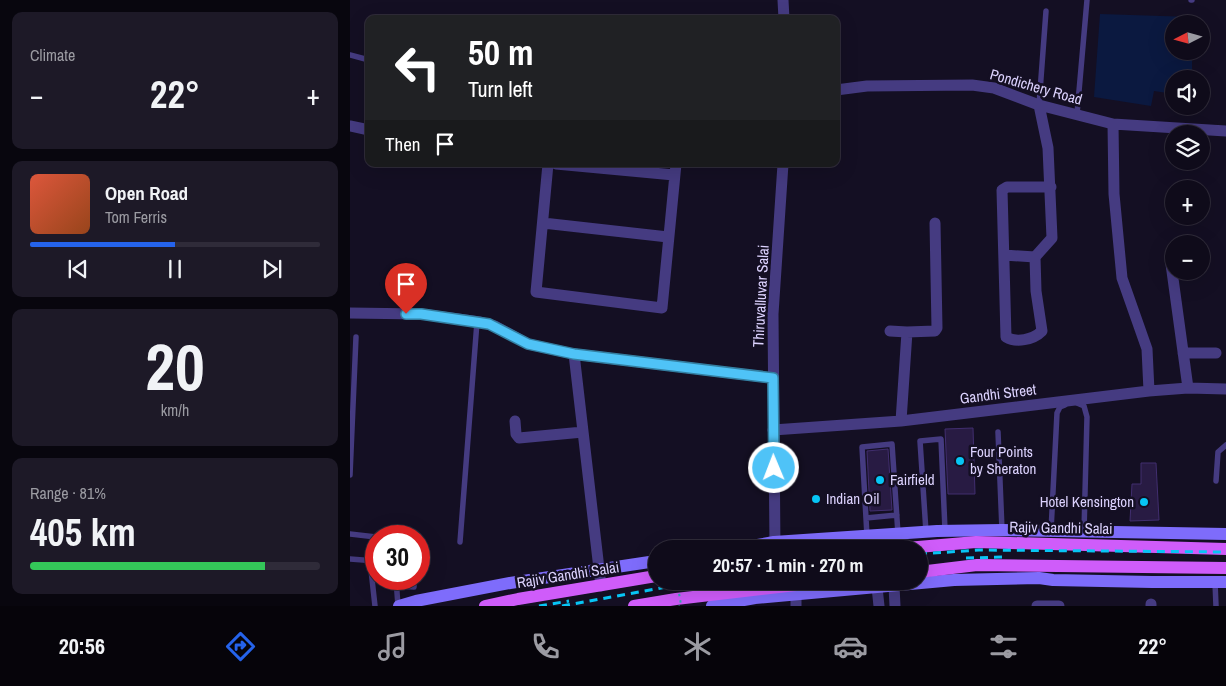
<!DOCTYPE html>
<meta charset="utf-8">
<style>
:root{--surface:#0f0b1a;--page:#1d1927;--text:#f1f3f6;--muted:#9b9ba2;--line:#2f2b39;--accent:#2563eb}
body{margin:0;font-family:"Archivo Narrow",sans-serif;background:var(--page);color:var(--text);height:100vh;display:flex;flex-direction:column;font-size:19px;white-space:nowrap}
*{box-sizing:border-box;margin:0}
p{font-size:16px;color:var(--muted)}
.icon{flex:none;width:28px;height:28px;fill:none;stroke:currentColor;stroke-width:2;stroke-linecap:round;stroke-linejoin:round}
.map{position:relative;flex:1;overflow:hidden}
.drawer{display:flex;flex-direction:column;gap:12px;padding:12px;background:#08060e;width:350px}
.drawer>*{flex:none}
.hud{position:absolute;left:15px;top:15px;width:475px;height:152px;border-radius:10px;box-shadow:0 5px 20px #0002,0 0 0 1px var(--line);background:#202124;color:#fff;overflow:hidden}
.needle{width:32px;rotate:264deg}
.fabs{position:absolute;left:815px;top:15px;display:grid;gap:10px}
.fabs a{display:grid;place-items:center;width:45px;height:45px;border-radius:50%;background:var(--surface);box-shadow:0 5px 20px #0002,0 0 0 1px var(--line);font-size:25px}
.speed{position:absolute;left:15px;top:525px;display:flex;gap:10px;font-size:25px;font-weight:700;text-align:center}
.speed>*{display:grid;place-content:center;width:65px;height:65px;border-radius:50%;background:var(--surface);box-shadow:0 5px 20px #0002,0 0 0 1px var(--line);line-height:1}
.speed .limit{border:8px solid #d22;background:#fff;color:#111}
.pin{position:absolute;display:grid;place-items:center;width:42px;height:42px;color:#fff;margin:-51px -21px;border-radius:50% 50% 50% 0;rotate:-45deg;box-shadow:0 0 5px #0007}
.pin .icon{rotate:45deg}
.me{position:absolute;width:55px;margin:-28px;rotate:359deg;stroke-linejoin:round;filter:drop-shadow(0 0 4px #0008)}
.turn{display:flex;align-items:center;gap:18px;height:105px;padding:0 20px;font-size:22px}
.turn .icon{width:65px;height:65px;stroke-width:2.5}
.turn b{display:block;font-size:35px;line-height:42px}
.then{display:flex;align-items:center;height:48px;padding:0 20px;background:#0003;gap:10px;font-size:19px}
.big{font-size:38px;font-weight:800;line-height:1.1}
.drawer .widget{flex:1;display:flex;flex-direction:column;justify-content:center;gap:8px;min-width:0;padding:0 18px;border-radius:10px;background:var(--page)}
.drawer .dial{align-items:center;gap:0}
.dial b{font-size:65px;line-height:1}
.song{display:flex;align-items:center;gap:15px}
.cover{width:60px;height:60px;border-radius:8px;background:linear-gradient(135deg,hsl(10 70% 55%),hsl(20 70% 35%))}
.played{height:5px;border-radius:2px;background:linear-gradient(90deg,var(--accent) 50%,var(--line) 50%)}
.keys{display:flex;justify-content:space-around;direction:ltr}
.heat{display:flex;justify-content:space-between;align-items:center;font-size:28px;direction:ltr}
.charge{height:8px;border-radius:4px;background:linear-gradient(90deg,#34c759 81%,var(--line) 0)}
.trip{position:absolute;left:298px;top:540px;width:280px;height:50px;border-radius:25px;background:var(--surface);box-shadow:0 5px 20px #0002,0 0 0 1px var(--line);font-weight:800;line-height:50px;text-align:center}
.menu{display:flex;height:80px;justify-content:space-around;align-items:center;background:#06040a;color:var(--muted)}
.menu .icon{width:35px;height:35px}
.menu .on{color:var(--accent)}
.menu b{font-size:22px;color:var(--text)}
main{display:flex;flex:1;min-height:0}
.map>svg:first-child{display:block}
</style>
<main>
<section class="drawer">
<div class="widget"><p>Climate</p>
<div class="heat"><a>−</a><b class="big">22°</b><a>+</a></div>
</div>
<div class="widget">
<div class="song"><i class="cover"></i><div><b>Open Road</b><p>Tom Ferris</p></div></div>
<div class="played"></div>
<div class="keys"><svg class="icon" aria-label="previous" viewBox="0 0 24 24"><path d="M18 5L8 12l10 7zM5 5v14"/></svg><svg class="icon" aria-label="pause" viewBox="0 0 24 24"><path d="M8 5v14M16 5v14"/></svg><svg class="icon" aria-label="next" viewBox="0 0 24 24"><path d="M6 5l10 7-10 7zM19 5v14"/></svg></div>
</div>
<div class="widget dial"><b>20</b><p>km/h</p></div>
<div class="widget"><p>Range · 81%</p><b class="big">405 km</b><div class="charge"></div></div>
</section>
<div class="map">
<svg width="876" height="606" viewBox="0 0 876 606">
<rect width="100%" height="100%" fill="#140f23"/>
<path fill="#0b1940" d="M750 14 842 17V24H824V51H842V79H824V94L804 91 801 106 744 97Z"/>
<path fill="#281b43" stroke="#412e6f" d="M623 428 625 494H598L595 429Z
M538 449 542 510 520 511 517 451Z
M791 463H806L809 520 780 521 782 484H791Z"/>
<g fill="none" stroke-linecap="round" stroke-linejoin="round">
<path stroke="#453b81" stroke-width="5.5" d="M841 0H842
M0 55 19 60
M689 105 696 11
M727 114 737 0
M727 403 734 406 737 417 734 531
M648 432 652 530
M0 475 6 337
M866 481 868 452 876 445
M516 518 547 515
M701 531 707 413 710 407 715 405
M576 532 570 441 591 439 595 530
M0 534 26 537
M517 536 512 447 542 444 548 534
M110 542 127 322
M0 559 26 561
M20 561 25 606
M46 579 48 606
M865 582 866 606
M47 586 64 587V579"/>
<path stroke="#453b81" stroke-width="11" d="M433 0 434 19
M486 90 517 86 622 85 644 88 689 105 763 124 876 131
M689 105 698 148 702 238 685 257 686 291 692 331C683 340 666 343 656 337L652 190 657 187H701
M763 124 764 194 772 278 797 349 799 391
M0 126 19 130
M198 164 186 292 312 308 326 164
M206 164 324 175
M193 223 318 237
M654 255 685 257
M821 264 838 388
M0 313 71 314 130 322 145 326 178 344 224 354 423 378
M540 331 557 332
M833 353H866
M224 354 251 586
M165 421 166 434 169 438 233 432
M551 421 557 332 585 331 587 328 585 223
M423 430 551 421 799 391 838 388 876 389
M425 549 423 314 433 164
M544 586 545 606
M527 587 529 606
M446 594V606
M687 606H709
M801 606V604"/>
<path stroke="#7e6cfb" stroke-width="12" d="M385 549 424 542 587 531 652 530 876 534
M49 606 66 601 160 583 306 561
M362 606 405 598 604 580 689 578 703 580 802 582H876"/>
<path stroke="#cf5cfa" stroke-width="12" d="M545 549 626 542 876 549
M569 572 627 565 876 568
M135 606 168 599 306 576
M284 606 326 599 480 581"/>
<path stroke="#07c5f5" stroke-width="3" stroke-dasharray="8 6" stroke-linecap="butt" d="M569 554 629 550 876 552
M616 558 654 557
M189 606 219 601
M212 606 350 581"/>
<path stroke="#32acb2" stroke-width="2" stroke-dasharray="2.5 4" stroke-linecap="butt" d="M327 581 331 605 329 606"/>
</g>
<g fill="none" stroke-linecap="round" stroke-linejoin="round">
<defs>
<path id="route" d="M56 314H71L139 324 178 344 224 354 423 378 424 468"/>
</defs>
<use href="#route" stroke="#337fa1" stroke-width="12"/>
<use href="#route" stroke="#4fc3f7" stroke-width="9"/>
</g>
<g fill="#07c5f5" stroke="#140f23" stroke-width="2">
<circle cx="610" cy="461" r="5"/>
<circle cx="530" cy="480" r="5"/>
<circle cx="466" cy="499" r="5"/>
<circle cx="794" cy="502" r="5"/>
</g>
<g text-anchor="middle" stroke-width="5" stroke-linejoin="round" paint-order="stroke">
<g font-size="15" fill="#dcd2fe" stroke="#140f23">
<text transform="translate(686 87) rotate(16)" y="5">Pondichery Road</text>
<text transform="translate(411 296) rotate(-87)" y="5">Thiruvalluvar Salai</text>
<text transform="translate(648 394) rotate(-7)" y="5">Gandhi Street</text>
<text transform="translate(711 528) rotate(1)" y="5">Rajiv Gandhi Salai</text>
<text transform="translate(218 575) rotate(-9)" y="5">Rajiv Gandhi Salai</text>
</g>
<g font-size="15" fill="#dcd2fe" stroke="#140f23" text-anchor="start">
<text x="620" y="457">Four Points<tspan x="620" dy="17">by Sheraton</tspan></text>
<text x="540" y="485">Fairfield</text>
<text x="476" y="504">Indian Oil</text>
<text x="784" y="507" text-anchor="end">Hotel Kensington</text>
</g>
</g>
</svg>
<div class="fabs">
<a><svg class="needle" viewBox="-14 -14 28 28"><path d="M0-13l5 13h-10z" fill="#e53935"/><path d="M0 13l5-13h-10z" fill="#9b9ba2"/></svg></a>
<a><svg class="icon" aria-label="sound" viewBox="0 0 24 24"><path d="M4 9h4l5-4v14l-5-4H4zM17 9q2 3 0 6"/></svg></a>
<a><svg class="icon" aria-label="layers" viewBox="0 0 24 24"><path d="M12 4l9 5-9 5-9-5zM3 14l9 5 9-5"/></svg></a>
<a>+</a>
<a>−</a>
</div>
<div class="speed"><div class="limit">30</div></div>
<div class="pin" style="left:56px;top:314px;background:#d93025"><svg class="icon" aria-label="arrive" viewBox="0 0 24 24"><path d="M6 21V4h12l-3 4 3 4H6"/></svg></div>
<svg class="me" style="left:424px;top:468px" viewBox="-20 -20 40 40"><circle r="17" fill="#4fc3f7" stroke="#fff" stroke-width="3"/><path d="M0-11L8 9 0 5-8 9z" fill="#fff"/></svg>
<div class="trip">20:57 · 1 min · 270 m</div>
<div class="hud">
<div class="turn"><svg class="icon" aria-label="left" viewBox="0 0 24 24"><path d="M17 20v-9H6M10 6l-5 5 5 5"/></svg><div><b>50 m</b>Turn left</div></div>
<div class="then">Then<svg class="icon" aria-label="arrive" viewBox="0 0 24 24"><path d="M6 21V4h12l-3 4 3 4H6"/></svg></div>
</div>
</div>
</main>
<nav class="menu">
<b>20:56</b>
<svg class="icon on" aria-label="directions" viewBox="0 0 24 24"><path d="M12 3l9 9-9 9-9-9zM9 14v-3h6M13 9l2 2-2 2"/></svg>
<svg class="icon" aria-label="music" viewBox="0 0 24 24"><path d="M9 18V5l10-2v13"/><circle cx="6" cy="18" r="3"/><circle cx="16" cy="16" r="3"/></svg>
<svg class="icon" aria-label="phone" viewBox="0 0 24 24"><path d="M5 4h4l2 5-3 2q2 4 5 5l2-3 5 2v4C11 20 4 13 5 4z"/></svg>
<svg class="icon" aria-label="climate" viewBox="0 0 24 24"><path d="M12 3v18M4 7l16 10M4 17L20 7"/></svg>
<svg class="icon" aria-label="car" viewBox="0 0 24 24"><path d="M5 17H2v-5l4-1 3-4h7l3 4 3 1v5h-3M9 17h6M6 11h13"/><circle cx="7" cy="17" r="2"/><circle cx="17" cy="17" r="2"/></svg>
<svg class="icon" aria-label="filters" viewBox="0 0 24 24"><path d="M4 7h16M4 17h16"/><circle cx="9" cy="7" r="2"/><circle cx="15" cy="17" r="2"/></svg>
<b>22°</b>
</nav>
